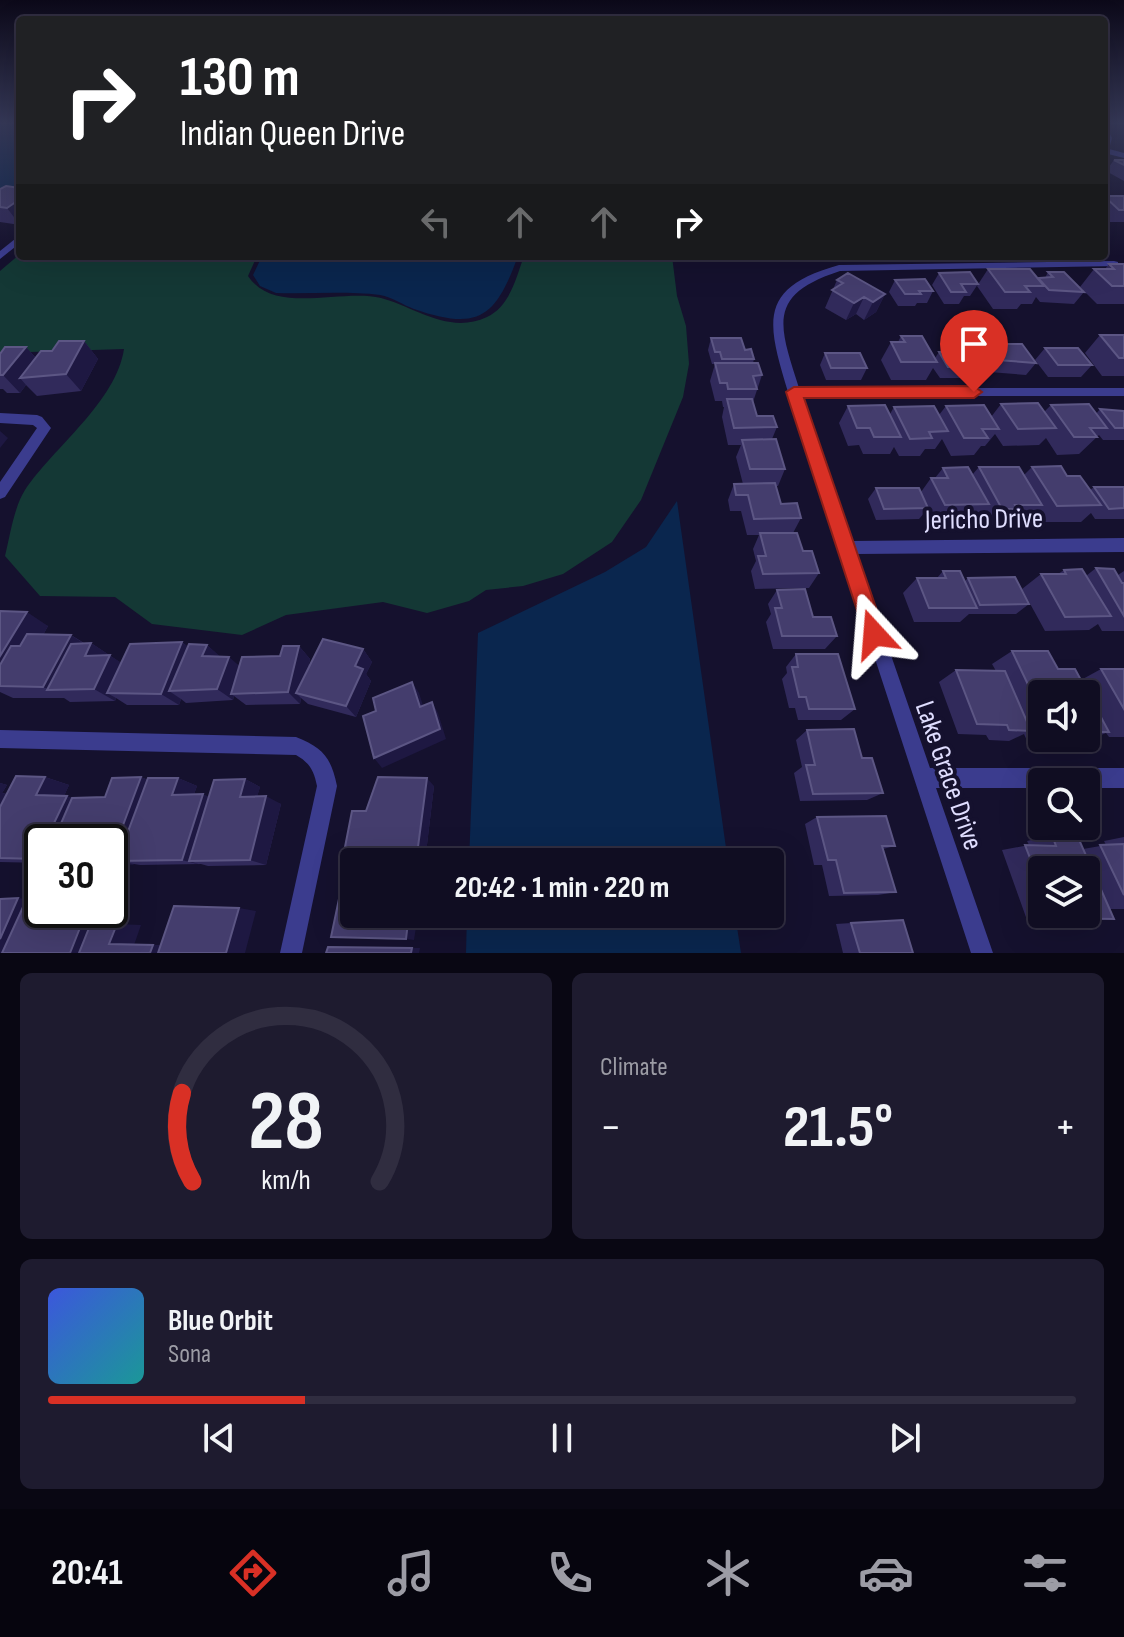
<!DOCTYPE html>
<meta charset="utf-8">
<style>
:root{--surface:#100d22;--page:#1e1b2f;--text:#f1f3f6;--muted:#9c9ca5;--line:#302d40;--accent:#d93025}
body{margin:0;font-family:"Sofia Sans Condensed",sans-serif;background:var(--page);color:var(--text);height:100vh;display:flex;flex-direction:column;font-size:30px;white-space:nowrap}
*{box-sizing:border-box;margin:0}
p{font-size:26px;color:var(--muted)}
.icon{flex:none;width:44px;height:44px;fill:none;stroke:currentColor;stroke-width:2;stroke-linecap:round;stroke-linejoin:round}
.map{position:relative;height:953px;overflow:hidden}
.details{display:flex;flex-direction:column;gap:20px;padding:20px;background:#090713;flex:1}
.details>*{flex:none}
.banner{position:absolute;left:16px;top:16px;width:1092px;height:244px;border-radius:8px;box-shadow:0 8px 32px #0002,0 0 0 2px var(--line);background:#202124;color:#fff;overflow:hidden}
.tools{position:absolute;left:1028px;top:680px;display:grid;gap:16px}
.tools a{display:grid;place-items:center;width:72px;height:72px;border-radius:8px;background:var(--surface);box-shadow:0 8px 32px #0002,0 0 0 2px var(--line);font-size:40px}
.speed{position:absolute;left:24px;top:824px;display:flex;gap:16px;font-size:40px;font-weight:700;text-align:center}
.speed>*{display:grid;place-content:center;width:104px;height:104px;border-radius:50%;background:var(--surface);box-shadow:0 8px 32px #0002,0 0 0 2px var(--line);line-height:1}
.speed .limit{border:4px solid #111;border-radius:12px;background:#fff;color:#111}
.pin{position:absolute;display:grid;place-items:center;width:68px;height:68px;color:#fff;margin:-82px -34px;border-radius:50% 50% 50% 0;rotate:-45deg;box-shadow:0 0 8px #0007}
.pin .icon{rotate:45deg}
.me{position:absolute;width:88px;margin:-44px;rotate:341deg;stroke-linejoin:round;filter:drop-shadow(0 0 6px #0008)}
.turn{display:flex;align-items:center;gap:28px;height:168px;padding:0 32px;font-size:36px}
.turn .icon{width:104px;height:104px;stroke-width:2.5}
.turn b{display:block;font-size:56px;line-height:68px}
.lanes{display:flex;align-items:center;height:76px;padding:0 32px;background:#0003;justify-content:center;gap:40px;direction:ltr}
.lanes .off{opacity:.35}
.big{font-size:60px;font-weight:700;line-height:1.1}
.details .widget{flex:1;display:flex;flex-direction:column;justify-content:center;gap:12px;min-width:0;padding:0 28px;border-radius:12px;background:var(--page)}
.details .dial{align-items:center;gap:0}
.dial svg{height:208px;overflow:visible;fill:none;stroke:var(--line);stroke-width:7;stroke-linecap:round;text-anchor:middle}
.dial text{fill:var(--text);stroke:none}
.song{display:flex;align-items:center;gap:24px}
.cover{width:96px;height:96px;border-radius:12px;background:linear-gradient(135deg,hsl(230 70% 55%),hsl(180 70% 35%))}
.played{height:8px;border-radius:4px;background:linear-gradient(90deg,var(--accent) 25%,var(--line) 25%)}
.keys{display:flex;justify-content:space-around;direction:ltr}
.heat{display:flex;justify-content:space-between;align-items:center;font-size:44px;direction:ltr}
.details .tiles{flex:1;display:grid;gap:20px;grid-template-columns:1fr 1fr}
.widget:last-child{grid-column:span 2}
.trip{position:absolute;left:340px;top:848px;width:444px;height:80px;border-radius:8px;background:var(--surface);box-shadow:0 8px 32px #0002,0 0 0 2px var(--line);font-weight:700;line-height:80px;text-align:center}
.tabs{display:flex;height:128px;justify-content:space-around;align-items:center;background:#06050e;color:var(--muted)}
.tabs .icon{width:56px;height:56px}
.tabs .active{color:var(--accent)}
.tabs b{font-size:36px;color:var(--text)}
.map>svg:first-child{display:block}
</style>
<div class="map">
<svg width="1124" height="953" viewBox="0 0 1124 953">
<rect width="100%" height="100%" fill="#15112e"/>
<path fill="#143835" d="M20 254 257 256 248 276C275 316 341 288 381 298 415 307 449 335 487 317 510 306 516 278 524 256H672L677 296 686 326 689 364 683 397 641 500 612 542 563 574 523 586 486 590 469 601 427 613 383 602 286 615 242 635 152 624 115 597 40 596 5 556C10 536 14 507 25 490 54 447 116 402 124 349L0 353V271Z"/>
<path fill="#0a264e" d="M0 123H20V192L0 199Z
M262 256H518C496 316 480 332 414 309 403 305 392 297 380 295 347 291 310 294 276 293L260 286 253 275Z
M677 501 728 862H469L478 633 605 572 646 547Z
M467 914H735L741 953H466Z"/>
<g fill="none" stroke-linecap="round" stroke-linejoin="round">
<path fill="#3b3c8e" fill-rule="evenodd" d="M1104 128H1107L1112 138 1109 149 1124 153V158L1104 153Z
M20 235V243L0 259V251Z
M1114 261 1118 262V266L840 271C766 295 779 325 799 388H1124V396H802L852 541 1124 538V552L856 554 930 768H1124V788H1086V782H1042V788H936L993 953H971L788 392C767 322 757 288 839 265Z
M0 413 37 415 42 417 51 428 5 497 0 499V482L37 428 33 425 0 423Z
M0 730 296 737C323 748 331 757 337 786L302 953H280L317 786C314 771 310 763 296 755L0 748Z"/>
</g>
<path fill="#312a5b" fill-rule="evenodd" d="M1114 160H1124V181L1106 171Z
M0 189 20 225 0 222Z
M1104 196H1124V222H1110L1104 216Z
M1109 264H1124V304H1097L1080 287 1094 269H1105Z
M988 269 1038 278H1045L1048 272 1084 292 1074 304 1040 302 1036 297 1032 304H1021L1017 309H993L977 286Z
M939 273 978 284 970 296H964L959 304H944L932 285Z
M837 280 885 294 876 312 864 320 856 314 846 320 825 308Z
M895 280 933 291 927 303H917L915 306H898L889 292Z
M1100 335H1124V376H1102L1085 353Z
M901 336 935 358 939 352 982 366 973 378H940L933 368 926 380H891L881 360 891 342H898Z
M711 338 745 350 754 359 753 363 762 375 753 402 757 416 777 427 772 439 785 469 778 486H776L781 504 801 518 793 533 803 551 819 573 809 588 755 589 751 571 756 561 753 549 759 535H747L741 511H730L728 500 734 484H743L736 457 741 445H728L722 417 724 407H723L722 401H715L710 381 715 364H712L708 350Z
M84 341 98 359 81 391 37 396 26 385 20 393H7L3 389H0V354L26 347 36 358 52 351Z
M986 344 1036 363 1026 375 989 372 978 356Z
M1045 348 1092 365 1081 377H1048L1035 360Z
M825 353 867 368 861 380H826L820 365Z
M1001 404 1044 412 1051 405 1096 414 1100 409 1124 411V440H1103L1099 435 1079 454 1057 455 1046 438 1039 445 1003 446 995 434 985 446H981L974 455 951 456 942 439 935 449H925L920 456H899L894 447 890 454H863L859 445 848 446 839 423 848 406 890 414 894 407 939 415 946 406 991 417Z
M979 467 1024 475 1032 467 1067 476 1090 490 1094 487H1124V519H1095L1091 513 1081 522H1039L1033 513 1025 521H1005L1001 525H986L980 513 973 521 931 522 926 511 919 519 876 520 868 499 876 488 921 492 931 478H935L943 468 972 475Z
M1096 568 1118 575 1124 571V631H1102L1098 624 1089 630 1045 631 1022 589 1041 574H1058L1064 570 1086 576Z
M943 571 965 581 968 578 1029 604 1016 614H969L960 622H914L903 593 917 578H937Z
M777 590 837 636 825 649H773L766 622 771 614 768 604Z
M0 611 48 626 43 635H71L84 643H91L121 663 182 642 188 647 207 645 220 657 240 666 280 656 299 646 310 659 308 669 363 649 372 662 366 674 371 681 356 717 308 704 301 698 300 704 246 705 234 696 233 700 186 703 181 699 179 705H127L116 698 115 701 70 702 64 698H13L0 692Z
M1012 651 1081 680 1101 669H1124V737H1109L1106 733 1084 742H1064L1062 738H1086V694H1042V738H1059L1049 743H1028L1024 734 1009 741 989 740 986 735 958 734 939 682 956 670 996 671 992 664Z
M796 654 855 709 841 720H798L795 708H789L782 679 787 673 786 667Z
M807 730 883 793 867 800 800 801 794 773 802 767 796 740Z
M45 777 69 785 64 796 72 798 105 797 141 777 148 780 178 778 197 786 194 794 208 797 245 779 260 787 257 796 281 804 266 865 208 866 201 864 140 865 134 864 110 866V842H42V863L0 862V783L7 785 2 793 7 794Z
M434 786 426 853 356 852 345 847 366 811Z
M817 817 895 846 883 849 896 892 878 895 829 896 822 865H814L805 824Z
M1052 835 1083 849 1106 845 1104 841 1124 837V909H1109L1114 919 1084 921 1027 920 1002 850 1029 845 1027 841ZM1042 870 1086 914H1042Z
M851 923 913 953H843L836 924Z"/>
<path fill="#1e1842" d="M20 199V225L7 208Z
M885 294 876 312 864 320 873 302Z
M864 297 856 314 846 320 854 303Z
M84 341 98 359 81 391 66 374Z
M26 347 42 365 20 378 26 385 20 393 3 375Z
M0 431 8 438 0 448Z
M27 612 48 626 15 685 0 677V656Z
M71 635 89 647 91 643 129 668 107 693 116 698 115 701 94 689 50 690 43 687Z
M182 642 198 655 169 691 181 699 179 705 161 694Z
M207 645 222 658 202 656Z
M299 646 310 659 302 694 296 693 301 698 300 704 288 692Z
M363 649 372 662 366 674 371 681 356 717 346 706 355 666Z
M229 657 243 669 231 694 234 696 233 700 217 689Z
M412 682 419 693 427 718 420 707Z
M432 702 438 713 446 739 382 768 374 758Z
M45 777 69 785 61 803 36 795Z
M141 777 161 785 117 861 134 864 133 865 110 860Z
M178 778 197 786 191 802 172 795Z
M427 778 434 786 426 853 418 847Z
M245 779 260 787 255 804 240 797Z
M0 783 7 785 2 793 27 800 0 856Z
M203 794 220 802 189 861 201 865 182 860Z
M67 796 91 804 74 842H45Z
M266 796 281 804 266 865 250 860Z
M18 898 42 901V910L25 953H0V939Z
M239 908 256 911 245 953H226Z
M87 910 113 911 97 953H70Z
M409 914H418L414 940 406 939Z
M117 924 141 925 134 945 109 944Z
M153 945H175L173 953H150Z
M412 948H420L419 953H411Z"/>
<path fill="#443d6d" stroke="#5c5684" stroke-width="2" d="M1114 160H1124V165Z
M6 186 20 188V199L7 208 0 207V189Z
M1104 196H1124V210H1119Z
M1109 264H1124V286H1112L1094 269H1114Z
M988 269H1030L1044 286H1025L1030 292H1005Z
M970 272 978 284H961L966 292H951L939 273Z
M1048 272H1064L1084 292 1049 290 1038 278 1053 277Z
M848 273 885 294 873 302 864 297 854 303 832 290 843 283 837 280Z
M925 279 933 291H919L921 294H905L895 280Z
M1100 335H1124V358H1119Z
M901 336H922L937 362H901L891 342H905Z
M711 338H741L745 350 751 349 754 359H722L720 352H715Z
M59 341H84L66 374 20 378 41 351H52Z
M986 344H1022L1036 363 997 360Z
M5 347H26L3 375H0V354Z
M1045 348H1078L1092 365H1058Z
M939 352H972L982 366 948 367Z
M825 353H860L867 368H831Z
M715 363H758L762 375 753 376 757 389H728L727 383H720Z
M727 399H752L757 416H773L777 427 734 428Z
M1038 403 1056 428 1018 429 1001 404Z
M1089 404 1107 428H1090L1097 437H1074L1051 405Z
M885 405 901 437H874L870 428H857L848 406Z
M984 405 999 429H982L988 438H964L946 406Z
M934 406 948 431 929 432 932 438 910 439 894 407Z
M1100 409 1124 411V428H1115Z
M776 439 785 469H750L742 440Z
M1061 466 1067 476H1080L1101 505 1057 506 1032 467Z
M968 467 989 504 945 505 931 478H948L943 468Z
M979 467H1019L1042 505H1015L1017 509H1002Z
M775 483 781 504 797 503 801 518 754 519 748 495H736L734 484Z
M1094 487H1124V508L1109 509Z
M876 488H919L928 508 884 509Z
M760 533H797L803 551H812L819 573 763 574 758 556H766Z
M1096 568 1114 569 1122 583H1124V616Z
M1082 569 1111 616 1065 617 1041 574H1066L1064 570Z
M943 571H960L977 608H929L917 578H946Z
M1015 577 1029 604 980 605 968 578Z
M805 589 813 617H831L837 636H782L775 608H782L777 590Z
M0 611 27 612 0 656Z
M27 634 71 635 43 687 0 686V665L11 646H20Z
M323 639 363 649 355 666 363 669 346 706 296 693Z
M182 642 161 694 107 693 130 644Z
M91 643 85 656 110 655 94 689 47 690 71 644Z
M189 644 207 645 202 656 229 657 217 689 169 691Z
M283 646H299L288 692 231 694 242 657 280 656Z
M1012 651H1048L1058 669H1075L1109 732H1088L1086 728V694H1042V714Z
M796 654H838L855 709H809L806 697H799L792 667H798Z
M1101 669H1124V709Z
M956 670 1005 671 1031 731 1009 730 1007 725 977 724Z
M412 682 420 707 432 702 440 729 374 758 363 716 376 711 373 698Z
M854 729 862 758H872L883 793 813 794 806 765H815L807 730Z
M16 776 45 777 36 795 67 796 45 842H42V849L38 859 0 858V807Z
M141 777 110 860V842H53L72 798 105 797 112 778Z
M378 777 427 778 418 847H345L352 811H366Z
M148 778H178L172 795 203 794 182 860 117 861Z
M245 779 240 797 266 796 250 860 189 861 214 780Z
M886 816 895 846H882L896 892 844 893 836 860H828L817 817Z
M1052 835H1077L1114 919 1053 918 1052 914H1086V870H1042V889L1025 845 1056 846Z
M1124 844V895L1100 845Z
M348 856 417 858V862H354V914H409L406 939 331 937Z
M18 898 0 939V899Z
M174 906 239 908 226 953H158Z
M23 907H42V910H87L70 953H2Z
M903 920 913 953H860L851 923Z
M91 923 117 924 109 944 153 945 150 953H79Z
M328 947 412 948 411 953H326Z"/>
<linearGradient id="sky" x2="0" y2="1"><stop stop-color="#0c0919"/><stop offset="0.48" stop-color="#353857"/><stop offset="1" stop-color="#353857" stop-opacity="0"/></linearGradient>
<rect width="1124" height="256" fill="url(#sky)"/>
<path fill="#d93025" stroke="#8d1f18" stroke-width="2" d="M974 386 982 392 974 398H804L885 634 882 641 874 644 867 641 786 392 794 387Z"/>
<g text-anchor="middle" stroke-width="8" stroke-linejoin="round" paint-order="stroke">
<g font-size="28" fill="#e0deff" stroke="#15112e">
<text transform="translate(984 518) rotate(-1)" y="10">Jericho Drive</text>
<text transform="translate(950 775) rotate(71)" y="10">Lake Grace Drive</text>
</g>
</g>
</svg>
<div class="tools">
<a><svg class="icon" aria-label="sound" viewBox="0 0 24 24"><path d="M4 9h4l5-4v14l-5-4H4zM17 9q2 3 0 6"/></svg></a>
<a><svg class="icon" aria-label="search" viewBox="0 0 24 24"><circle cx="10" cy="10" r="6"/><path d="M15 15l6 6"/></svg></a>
<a><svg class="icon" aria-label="layers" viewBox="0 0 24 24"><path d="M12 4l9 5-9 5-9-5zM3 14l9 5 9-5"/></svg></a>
</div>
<div class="speed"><div class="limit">30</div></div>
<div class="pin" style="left:974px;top:392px;background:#d93025"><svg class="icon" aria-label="arrive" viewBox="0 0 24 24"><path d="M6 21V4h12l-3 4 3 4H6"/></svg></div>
<svg class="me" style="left:874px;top:634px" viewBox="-20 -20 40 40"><path d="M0-17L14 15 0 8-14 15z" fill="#d93025" stroke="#fff" stroke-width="4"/></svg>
<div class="trip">20:42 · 1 min · 220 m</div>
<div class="banner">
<div class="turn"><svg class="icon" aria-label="right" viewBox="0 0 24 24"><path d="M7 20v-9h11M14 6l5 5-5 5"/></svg><div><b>130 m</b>Indian Queen Drive</div></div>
<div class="lanes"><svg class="icon off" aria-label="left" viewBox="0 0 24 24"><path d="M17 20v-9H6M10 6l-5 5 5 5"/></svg><svg class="icon off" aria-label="ahead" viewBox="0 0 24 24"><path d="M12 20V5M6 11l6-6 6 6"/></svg><svg class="icon off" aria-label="ahead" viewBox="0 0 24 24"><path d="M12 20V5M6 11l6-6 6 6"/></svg><svg class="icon" aria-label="right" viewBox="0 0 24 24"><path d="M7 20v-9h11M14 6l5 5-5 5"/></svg></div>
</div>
</div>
<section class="details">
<div class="tiles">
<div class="widget dial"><svg viewBox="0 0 100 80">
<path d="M14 69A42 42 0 1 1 86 69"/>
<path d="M14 69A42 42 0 0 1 10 35" stroke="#d93025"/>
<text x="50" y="56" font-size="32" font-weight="700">28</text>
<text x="50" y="72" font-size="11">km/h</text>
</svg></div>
<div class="widget"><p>Climate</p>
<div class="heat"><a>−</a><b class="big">21.5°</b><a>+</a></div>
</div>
<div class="widget">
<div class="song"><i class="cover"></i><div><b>Blue Orbit</b><p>Sona</p></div></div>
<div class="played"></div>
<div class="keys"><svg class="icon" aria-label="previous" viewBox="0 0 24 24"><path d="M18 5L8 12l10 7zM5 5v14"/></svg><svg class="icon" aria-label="pause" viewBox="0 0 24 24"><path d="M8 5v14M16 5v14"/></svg><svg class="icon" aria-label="next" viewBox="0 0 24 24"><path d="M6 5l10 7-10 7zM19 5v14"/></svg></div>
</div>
</div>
</section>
<nav class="tabs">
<b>20:41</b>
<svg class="icon active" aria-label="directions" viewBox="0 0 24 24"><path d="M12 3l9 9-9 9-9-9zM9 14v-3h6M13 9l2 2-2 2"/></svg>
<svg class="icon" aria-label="music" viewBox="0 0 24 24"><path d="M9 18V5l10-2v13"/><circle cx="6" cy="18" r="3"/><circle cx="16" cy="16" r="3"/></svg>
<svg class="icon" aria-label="phone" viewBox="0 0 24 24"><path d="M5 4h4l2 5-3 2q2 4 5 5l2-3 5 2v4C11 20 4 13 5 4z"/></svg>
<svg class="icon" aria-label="climate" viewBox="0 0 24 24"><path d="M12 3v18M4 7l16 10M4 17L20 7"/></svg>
<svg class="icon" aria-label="car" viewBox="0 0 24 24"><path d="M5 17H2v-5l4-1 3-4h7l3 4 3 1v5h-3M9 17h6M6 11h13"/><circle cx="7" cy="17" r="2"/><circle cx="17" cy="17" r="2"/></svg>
<svg class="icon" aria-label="filters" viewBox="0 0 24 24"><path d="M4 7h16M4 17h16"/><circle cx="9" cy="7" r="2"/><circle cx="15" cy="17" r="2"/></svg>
</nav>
